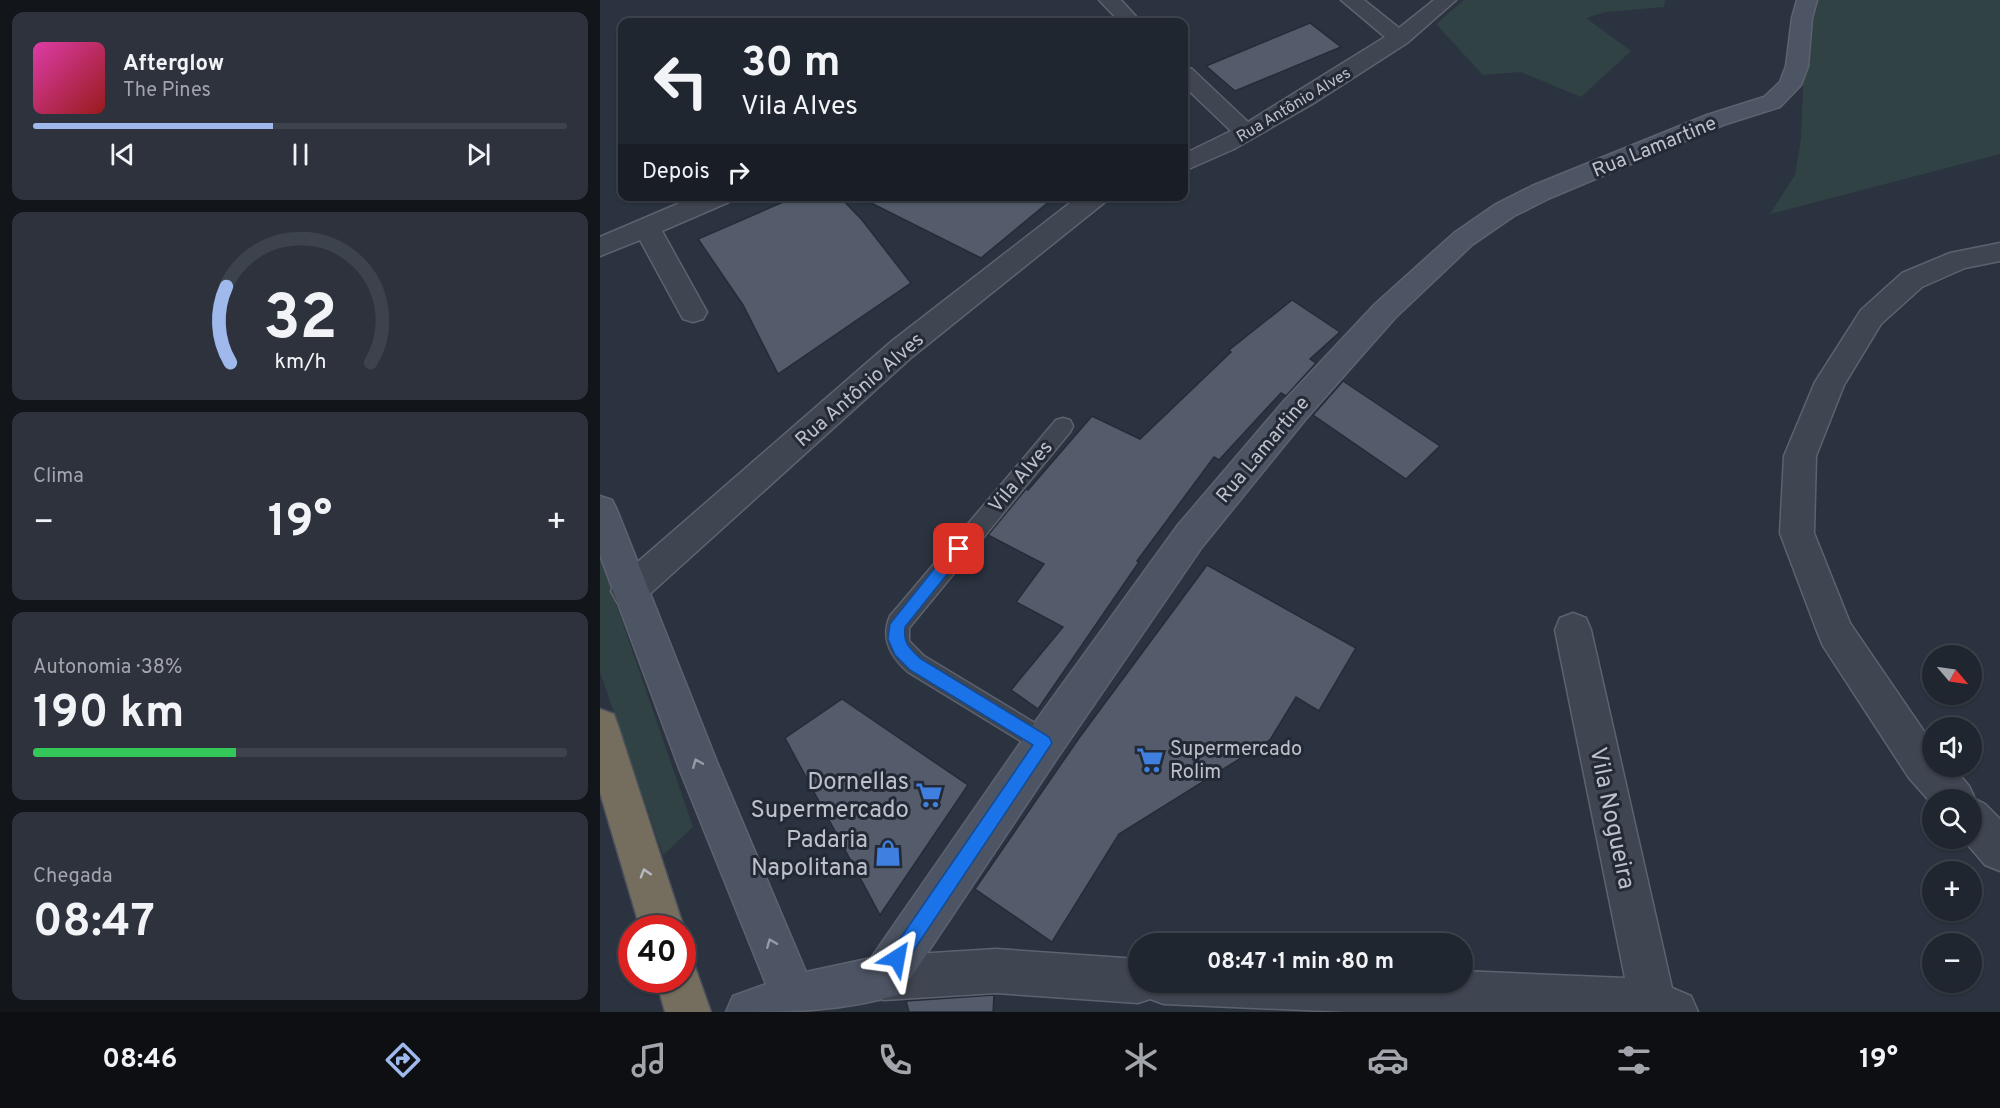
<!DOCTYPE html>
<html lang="pt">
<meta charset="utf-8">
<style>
:root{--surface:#202630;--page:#2d323c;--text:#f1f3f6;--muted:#a2a5ab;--line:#3d434c;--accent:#9fb9ec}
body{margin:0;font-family:Overpass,sans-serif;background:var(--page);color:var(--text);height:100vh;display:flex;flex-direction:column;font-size:22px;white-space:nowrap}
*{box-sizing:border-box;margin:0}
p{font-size:20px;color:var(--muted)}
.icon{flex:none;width:33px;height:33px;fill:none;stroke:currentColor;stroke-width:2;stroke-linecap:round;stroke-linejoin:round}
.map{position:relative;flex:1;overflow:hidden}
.side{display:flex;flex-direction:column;gap:12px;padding:12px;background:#12151a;width:600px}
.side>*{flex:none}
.hud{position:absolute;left:18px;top:18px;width:570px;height:183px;border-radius:12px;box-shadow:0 2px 4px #0004,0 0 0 2px var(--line);background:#202630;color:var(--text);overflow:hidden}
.needle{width:39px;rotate:119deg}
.controls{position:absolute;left:1322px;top:645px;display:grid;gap:12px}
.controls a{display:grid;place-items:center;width:60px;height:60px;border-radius:50%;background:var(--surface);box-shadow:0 2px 4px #0004,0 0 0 2px var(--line);font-size:30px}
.speed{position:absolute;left:18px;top:915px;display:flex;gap:12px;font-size:30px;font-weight:700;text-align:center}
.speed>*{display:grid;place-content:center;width:78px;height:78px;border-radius:50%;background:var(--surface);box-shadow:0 2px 4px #0004,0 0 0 2px var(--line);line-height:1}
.speed .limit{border:9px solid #d22;background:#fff;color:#111}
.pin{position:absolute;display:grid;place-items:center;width:51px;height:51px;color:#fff;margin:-26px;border-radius:12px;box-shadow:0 3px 9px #0006}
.me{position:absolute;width:66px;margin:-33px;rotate:34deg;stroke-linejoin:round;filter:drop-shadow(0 0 4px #0008)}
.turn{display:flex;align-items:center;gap:21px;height:126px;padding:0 24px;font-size:27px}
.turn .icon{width:78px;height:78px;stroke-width:2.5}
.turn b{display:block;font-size:42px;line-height:51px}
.then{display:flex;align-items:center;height:57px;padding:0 24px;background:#0003;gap:12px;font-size:22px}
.big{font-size:45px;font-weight:700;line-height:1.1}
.side .widget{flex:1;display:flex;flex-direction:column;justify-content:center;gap:9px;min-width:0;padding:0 21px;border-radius:12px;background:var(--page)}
.side .dial{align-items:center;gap:0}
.dial svg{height:156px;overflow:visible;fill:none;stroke:var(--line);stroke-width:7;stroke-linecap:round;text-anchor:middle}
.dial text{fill:var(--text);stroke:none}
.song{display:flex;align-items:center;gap:18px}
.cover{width:72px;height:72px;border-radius:9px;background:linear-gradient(135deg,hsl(320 70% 55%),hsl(0 70% 35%))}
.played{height:6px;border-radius:3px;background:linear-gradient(90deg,var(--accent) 45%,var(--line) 45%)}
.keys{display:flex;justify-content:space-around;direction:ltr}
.heat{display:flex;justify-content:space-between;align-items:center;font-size:33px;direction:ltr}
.charge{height:9px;border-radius:4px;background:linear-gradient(90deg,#34c759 38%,var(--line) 0)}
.trip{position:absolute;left:528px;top:933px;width:345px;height:60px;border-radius:30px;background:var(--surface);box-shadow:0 2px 4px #0004,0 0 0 2px var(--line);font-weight:700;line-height:60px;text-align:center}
.dock{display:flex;height:96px;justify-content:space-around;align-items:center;background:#0d0f13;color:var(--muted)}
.dock .icon{width:42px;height:42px}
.dock .selected{color:var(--accent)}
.dock b{font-size:27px;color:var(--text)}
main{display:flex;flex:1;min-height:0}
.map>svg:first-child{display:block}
</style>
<main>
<section class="side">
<div class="widget">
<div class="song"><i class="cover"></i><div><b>Afterglow</b><p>The Pines</p></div></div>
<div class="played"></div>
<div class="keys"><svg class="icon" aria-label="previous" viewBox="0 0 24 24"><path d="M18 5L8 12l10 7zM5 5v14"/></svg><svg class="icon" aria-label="pause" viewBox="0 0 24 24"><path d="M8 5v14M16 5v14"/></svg><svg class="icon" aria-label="next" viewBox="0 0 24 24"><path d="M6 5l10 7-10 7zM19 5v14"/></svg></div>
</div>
<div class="widget dial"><svg viewBox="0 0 100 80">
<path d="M14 69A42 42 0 1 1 86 69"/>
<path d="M14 69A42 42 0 0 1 12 30" stroke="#9fb9ec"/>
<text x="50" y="56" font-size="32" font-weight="700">32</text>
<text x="50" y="72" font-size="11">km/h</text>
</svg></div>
<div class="widget"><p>Clima</p>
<div class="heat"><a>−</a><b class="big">19°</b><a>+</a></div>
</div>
<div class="widget"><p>Autonomia · 38%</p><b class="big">190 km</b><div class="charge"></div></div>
<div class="widget"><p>Chegada</p><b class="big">08:47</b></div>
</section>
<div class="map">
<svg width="1400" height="1012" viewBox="0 0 1400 1012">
<rect width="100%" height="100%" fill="#2b3340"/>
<path fill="#304244" d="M864 0H1065L1064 7 1006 12 986 18 1031 51 981 97 921 72 883 75 836 24Z
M1201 0H1400V154L1170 214 1195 175 1201 139 1203 91Z
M0 557 93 827 63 855 0 672Z"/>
<path fill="#545c6b" stroke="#252c38" stroke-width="1.5" d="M710 23 741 47 635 91 606 66Z
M197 196H239L262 220 311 283 178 374 143 305 98 239Z
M257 196H456L381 258Z
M692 300 740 332 710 359 716 363 686 396 681 393 619 460 614 457 537 561 539 562 438 709 411 690 463 627 416 602 444 564 388 535 426 489 428 490 492 416 540 439 631 352 629 350Z
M743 381 840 446 806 479 713 415Z
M607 565 756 648 719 711 696 697 670 740 519 834 452 942 375 889 479 738Z
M242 699 368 785 280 915 185 738Z
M394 995 393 1012H309L306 1001Z"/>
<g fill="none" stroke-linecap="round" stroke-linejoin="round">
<defs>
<path id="lane" d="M463 418 470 420 473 426 470 432 309 628V641L324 656 453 734 456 743 453 752 444 755 308 672C291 657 280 639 290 616L456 420Z"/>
<path id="street" d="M499 0H521L541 22H520Z
M741 0H764L799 28 834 0H856L807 43 714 103 634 149 584 171V154L631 131 584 86V67L592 69 648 122 785 37Z
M96 196H132L129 202 62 231 107 312 103 319 93 322 83 319 40 240 0 256V237Z
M479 196H508L505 202 312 357 41 602 29 607 17 602 11 591 17 580 292 341Z
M1400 243V261L1365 268 1322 287 1281 324 1244 385 1216 456 1214 533 1250 623 1332 743V766H1352L1369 786 1375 799 1385 804 1400 819V871L1385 865 1362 838H1371V800H1332V804L1309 778 1223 646 1218 634 1180 533 1184 456 1215 382 1261 310 1302 273 1350 253Z
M973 613 986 618 991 630 1072 988 1091 996 1098 1012H749L564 1004 550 999 538 1003 396 993 284 1000 268 994 262 978 268 962 284 956 396 949 538 959V982H862V971L1025 978 955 630 960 618Z"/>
<path id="secondary" d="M1197 0H1217L1212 18 1208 66 1201 85 1180 107 1123 125 950 198 914 216 872 245 795 318 705 420 602 547 458 757 300 994C244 1012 185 1012 126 1012L133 996 166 984 79 768 0 555V496L12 500 17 510 117 762 206 972 271 958 430 729 578 525 683 402 775 304 854 233 896 204 932 186 1107 115 1164 97 1180 82 1186 66 1192 18Z"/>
<path id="highway" d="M0 709 14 714 19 728 84 928 82 931V928H40L0 793Z
M82 959 94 964 111 1012H65L56 980H82Z"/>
</defs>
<use href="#lane" stroke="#5d636e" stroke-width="3"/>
<use href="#street" stroke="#5d636e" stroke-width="3"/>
<use href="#secondary" stroke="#5d636e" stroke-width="3"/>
<use href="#highway" stroke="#49505b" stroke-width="3"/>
<use href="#lane" fill="#3f4551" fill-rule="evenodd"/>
<use href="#street" fill="#3f4551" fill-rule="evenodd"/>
<use href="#secondary" fill="#4d5463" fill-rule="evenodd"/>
<use href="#highway" fill="#756d5d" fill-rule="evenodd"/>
</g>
<defs><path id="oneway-chevron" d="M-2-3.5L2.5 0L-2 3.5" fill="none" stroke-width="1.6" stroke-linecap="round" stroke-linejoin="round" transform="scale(1.5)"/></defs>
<g stroke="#959ba7">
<use href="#oneway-chevron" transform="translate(97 763) rotate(-112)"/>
<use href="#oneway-chevron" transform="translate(171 943) rotate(-112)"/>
</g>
<use stroke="#b5b9c0" href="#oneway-chevron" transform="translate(45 873) rotate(-107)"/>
<path fill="#1a73e8" stroke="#114b97" stroke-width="1.5" d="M359 543 364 544 366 549 364 553 305 627C303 643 309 648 321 659L449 737 452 743 304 965 297 968 291 965 288 958 291 952 433 745 310 670 295 655 288 639 290 624 354 544Z"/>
<defs>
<symbol id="supermarket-bare" viewBox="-9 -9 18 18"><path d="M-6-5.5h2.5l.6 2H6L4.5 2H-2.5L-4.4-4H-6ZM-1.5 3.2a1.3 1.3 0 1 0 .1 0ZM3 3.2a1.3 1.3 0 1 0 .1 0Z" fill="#3f7fe0" stroke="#232a36" stroke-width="2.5" paint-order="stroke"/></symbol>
<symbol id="shop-bare" viewBox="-9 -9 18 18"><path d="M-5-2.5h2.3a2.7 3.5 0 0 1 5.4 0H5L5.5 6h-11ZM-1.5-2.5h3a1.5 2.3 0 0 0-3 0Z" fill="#3f7fe0" stroke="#232a36" stroke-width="2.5" paint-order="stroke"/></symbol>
</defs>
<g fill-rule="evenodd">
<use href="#supermarket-bare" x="531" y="741" width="38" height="38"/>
<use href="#supermarket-bare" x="310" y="776" width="38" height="38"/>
<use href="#shop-bare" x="269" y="834" width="38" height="38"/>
</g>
<g text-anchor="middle" stroke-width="6" stroke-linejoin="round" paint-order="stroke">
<g font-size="16" fill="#bcc1cb" stroke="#232a36">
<text transform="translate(693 104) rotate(-31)" y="6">Rua Antônio Alves</text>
</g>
<g font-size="20" fill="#bcc1cb" stroke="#232a36">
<text transform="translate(1054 146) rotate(-22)" y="7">Rua Lamartine</text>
<text transform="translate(259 389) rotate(-41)" y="7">Rua Antônio Alves</text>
<text transform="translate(662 449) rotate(-50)" y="7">Rua Lamartine</text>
<text transform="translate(420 476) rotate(-50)" y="7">Vila Alves</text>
</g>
<g font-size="20" fill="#bcc1cb" stroke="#232a36" text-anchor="start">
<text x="570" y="755">Supermercado<tspan x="570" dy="23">Rolim</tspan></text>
</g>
<g font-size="24" fill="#bcc1cb" stroke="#232a36" text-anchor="end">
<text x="309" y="789">Dornellas<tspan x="309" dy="28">Supermercado</tspan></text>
<text x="268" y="847">Padaria<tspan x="268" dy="28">Napolitana</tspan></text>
</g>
<g font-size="24" fill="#bcc1cb" stroke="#232a36">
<text transform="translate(1013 818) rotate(78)" y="8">Vila Nogueira</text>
</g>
</g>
</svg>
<div class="controls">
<a><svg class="needle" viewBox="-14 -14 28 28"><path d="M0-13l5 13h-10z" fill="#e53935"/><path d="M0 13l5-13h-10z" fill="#a2a5ab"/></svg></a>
<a><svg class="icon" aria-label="sound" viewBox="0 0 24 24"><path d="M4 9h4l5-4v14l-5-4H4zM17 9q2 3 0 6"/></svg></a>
<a><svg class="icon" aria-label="search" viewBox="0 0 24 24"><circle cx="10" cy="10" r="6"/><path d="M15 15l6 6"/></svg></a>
<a>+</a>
<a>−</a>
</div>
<div class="speed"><div class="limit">40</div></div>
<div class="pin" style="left:359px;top:549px;background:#d93025"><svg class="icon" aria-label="arrive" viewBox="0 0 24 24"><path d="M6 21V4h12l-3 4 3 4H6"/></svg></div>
<svg class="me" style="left:297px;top:958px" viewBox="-20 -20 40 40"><path d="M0-17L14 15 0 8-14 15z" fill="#1a73e8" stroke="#fff" stroke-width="4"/></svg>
<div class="trip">08:47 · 1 min · 80 m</div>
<div class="hud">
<div class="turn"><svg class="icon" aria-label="left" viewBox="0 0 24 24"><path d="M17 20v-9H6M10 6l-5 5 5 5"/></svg><div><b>30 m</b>Vila Alves</div></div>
<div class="then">Depois<svg class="icon" aria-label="right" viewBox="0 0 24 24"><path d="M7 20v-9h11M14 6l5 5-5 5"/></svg></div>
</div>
</div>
</main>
<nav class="dock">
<b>08:46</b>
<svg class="icon selected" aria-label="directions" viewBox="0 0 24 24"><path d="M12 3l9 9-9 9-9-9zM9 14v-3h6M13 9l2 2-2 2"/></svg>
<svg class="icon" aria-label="music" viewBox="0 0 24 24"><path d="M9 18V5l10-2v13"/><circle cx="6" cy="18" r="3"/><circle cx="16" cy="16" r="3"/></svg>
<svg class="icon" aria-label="phone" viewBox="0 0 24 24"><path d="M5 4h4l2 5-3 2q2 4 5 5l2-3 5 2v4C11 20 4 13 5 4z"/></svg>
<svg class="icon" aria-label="climate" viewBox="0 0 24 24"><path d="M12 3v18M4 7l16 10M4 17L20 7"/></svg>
<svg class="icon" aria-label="car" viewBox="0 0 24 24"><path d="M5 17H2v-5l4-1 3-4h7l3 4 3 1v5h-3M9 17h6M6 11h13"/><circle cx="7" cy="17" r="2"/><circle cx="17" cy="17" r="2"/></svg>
<svg class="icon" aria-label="filters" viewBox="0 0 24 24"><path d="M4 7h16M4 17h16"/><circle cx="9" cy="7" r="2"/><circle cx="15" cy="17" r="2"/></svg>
<b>19°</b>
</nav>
